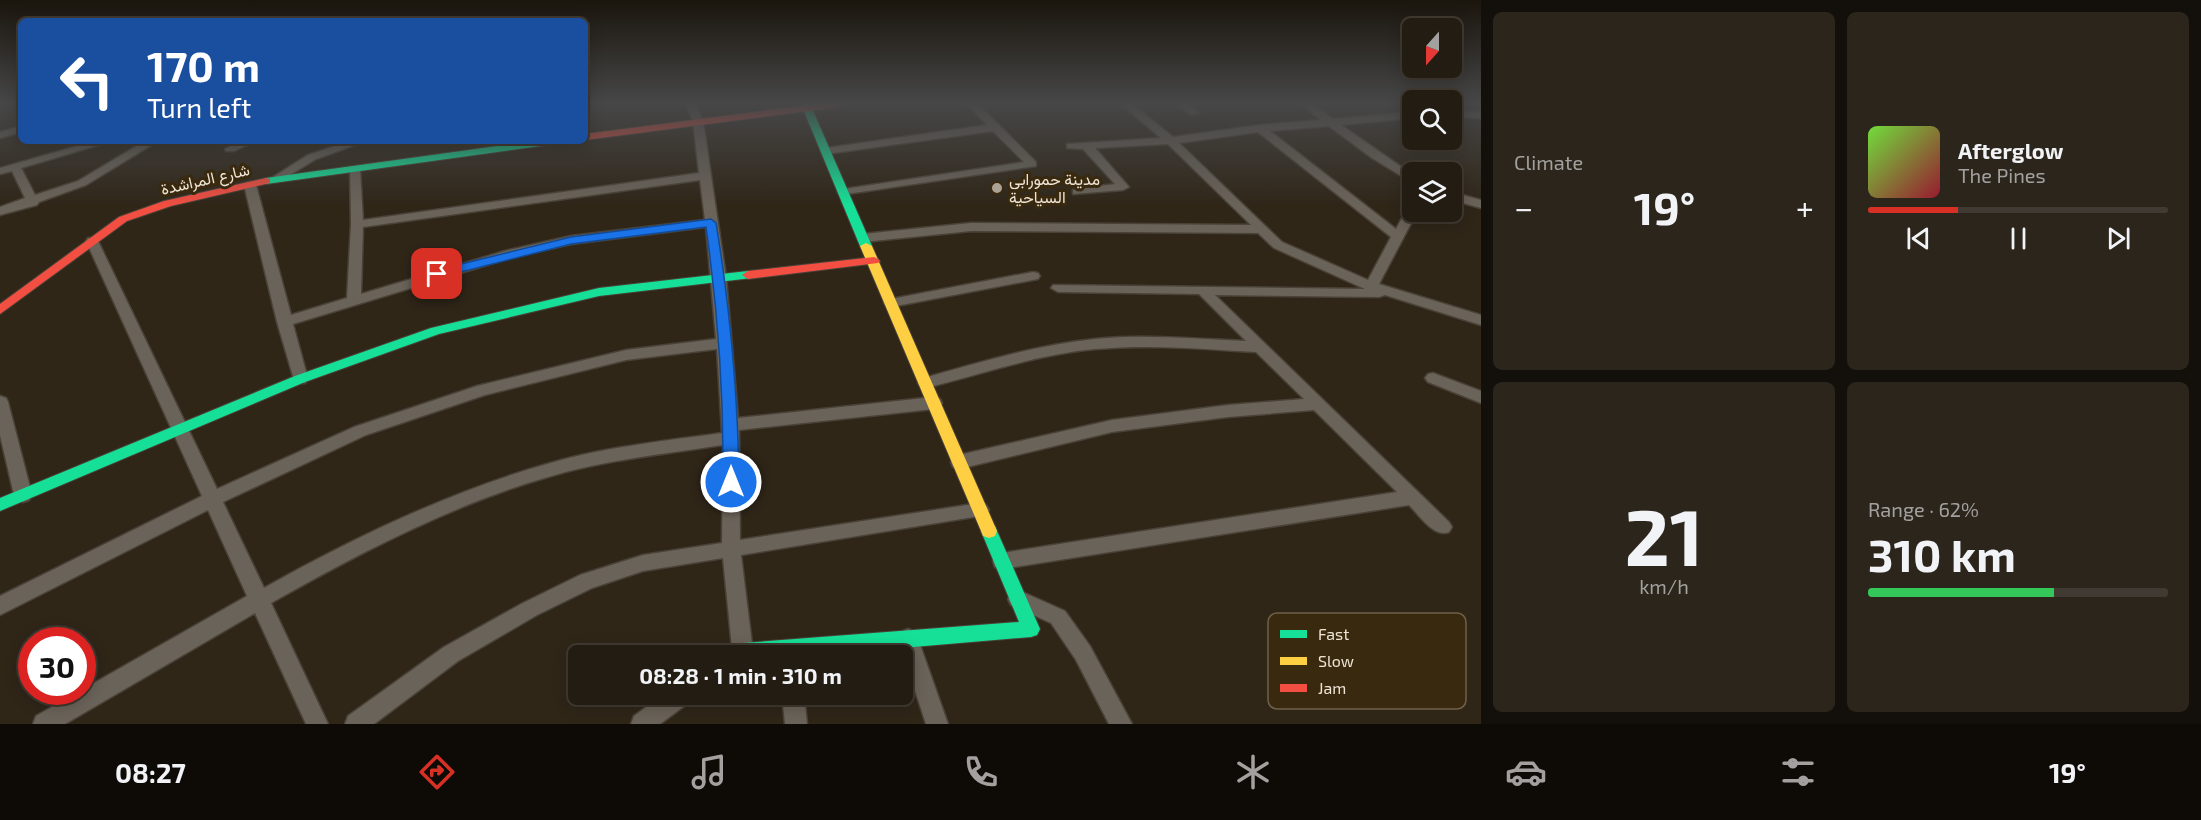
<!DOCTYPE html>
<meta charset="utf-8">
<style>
:root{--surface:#231c12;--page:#2b251b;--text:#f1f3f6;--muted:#a3a19f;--line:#403a32;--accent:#d93025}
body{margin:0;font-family:"Exo 2",Vazirmatn,sans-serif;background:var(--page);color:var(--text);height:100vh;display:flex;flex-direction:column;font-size:22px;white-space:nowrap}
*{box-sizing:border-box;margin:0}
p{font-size:20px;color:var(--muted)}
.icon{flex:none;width:33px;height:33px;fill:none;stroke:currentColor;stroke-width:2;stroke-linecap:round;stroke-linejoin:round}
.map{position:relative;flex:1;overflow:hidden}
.panel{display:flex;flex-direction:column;gap:12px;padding:12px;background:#130f0a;width:720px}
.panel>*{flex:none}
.top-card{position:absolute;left:18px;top:18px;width:570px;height:126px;border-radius:9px;box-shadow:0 3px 15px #0003,0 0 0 2px var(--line);background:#1a4fa0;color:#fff;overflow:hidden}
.needle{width:39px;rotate:201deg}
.tools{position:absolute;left:1402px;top:18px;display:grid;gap:12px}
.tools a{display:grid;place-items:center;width:60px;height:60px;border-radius:9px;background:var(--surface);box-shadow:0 3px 15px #0003,0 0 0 2px var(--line);font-size:30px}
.speed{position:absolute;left:18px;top:627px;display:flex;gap:12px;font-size:30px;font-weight:700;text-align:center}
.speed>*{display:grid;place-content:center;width:78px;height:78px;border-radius:50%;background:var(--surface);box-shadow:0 3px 15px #0003,0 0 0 2px var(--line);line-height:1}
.speed .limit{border:9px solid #d22;background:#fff;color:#111}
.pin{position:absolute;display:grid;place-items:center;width:51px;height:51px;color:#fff;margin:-26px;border-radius:12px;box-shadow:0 3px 9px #0006}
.me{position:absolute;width:66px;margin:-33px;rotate:0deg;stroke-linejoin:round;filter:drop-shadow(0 0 4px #0008)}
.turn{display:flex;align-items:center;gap:21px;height:126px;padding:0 30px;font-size:27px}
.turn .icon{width:78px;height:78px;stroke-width:2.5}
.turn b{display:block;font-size:42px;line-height:51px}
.big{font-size:45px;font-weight:700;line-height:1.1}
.panel .widget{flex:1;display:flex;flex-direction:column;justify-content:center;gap:9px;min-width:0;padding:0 21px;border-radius:9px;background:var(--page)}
.panel .dial{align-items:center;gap:0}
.dial b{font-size:78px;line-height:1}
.song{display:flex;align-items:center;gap:18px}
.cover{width:72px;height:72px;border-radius:9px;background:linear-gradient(135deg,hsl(100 70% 55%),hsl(350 70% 35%))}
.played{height:6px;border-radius:3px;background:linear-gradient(90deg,var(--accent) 30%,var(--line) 30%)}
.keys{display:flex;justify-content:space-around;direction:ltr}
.heat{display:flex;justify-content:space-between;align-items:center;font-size:33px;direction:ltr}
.charge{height:9px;border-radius:4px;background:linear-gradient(90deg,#34c759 62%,var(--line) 0)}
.panel .tiles{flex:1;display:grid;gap:12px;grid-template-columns:repeat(2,1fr)}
.trip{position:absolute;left:568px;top:645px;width:345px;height:60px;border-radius:9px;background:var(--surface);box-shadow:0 3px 15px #0003,0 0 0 2px var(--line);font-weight:700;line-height:60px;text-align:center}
.dock{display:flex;height:96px;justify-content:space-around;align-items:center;background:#0e0b07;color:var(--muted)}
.dock .icon{width:42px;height:42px}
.dock .current{color:var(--accent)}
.dock b{font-size:27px;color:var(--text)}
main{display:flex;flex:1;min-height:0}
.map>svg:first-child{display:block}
</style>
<main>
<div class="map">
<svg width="1481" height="724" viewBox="0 0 1481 724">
<rect width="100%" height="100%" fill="#2f2618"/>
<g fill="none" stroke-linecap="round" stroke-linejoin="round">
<defs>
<path id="street" d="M686 104H696L703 121 726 277 738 418 934 397 940 399 942 403 940 407 934 409 739 430 740 540 980 503 986 505 989 510 986 515 741 555 753 652 752 656H728L732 648 723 558 643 571 592 588 537 615 458 661 374 724H345L348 716 444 647 523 603 580 575 643 555 722 543 723 445C664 454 605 460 548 477 451 505 358 554 271 603L328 724H306L255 613 65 724H33L36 716 247 596 208 510 0 615V596L202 496 86 241 88 238H96L98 241 217 489 354 427 477 386 626 350 716 339 706 227 571 244 513 257 293 324 308 379 305 383H295L277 322 244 185 246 183 250 182 256 185 291 315 347 298 351 224 350 167H358L360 169 363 220 699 173 693 121ZM700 180 705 220 571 236 505 251 361 294 363 227ZM717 349 722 433C664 441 604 447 547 464 449 492 353 538 264 588L223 502 366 435 485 395 626 360Z
M967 104H978L1036 162V166L840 195 838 193 844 189 1024 162 993 131 826 154 821 151 826 148 987 125Z
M1121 104H1132L1173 137 1259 125 1321 120 1301 104H1313L1333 119 1413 112V118L1341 125 1413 175V183L1372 158 1329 126 1270 131 1396 229 1409 205 1413 204V212H1417L1379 284 1481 315V325L1385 295 1379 297 1215 295 1449 522 1452 527 1449 532C1434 538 1419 515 1409 505L1002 569 995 567 993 561 995 555 1002 553 1397 492 1314 410 1228 417 1112 432 959 469 953 467 951 462 953 457 959 455 1112 420 1228 405 1304 399 1256 352C1203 349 1149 344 1096 349 1038 354 982 374 926 388L921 387 918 383 921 379C977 363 1036 345 1095 339 1145 334 1196 339 1246 341L1199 294 1058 292 1051 288 1053 285 1365 289 1274 248 1258 233 971 231 863 242 857 238 863 234 971 223 1251 225 1168 144 1095 148 1129 187 1123 190 1073 194V190L1077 189 1115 184 1083 149 1067 148V144L1161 138ZM1258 132 1391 237 1368 280 1282 242 1179 143Z
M1178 104H1189L1199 113 1190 115Z
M1452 111 1481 112V118L1452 117Z
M21 126V132L0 138V132Z
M95 141H112L21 168 35 195 78 181 145 141H158L86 185 39 202 37 205 0 215V207L25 198 12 171 0 174V168Z
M241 141H256L234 151H226L225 149Z
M350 141H366L316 159 280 181 276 182 270 179 308 155Z
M1452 192 1481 200V208L1452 200Z
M1033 272 1038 273 1040 276 1038 279 891 307 884 303 891 299Z
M1433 373 1481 391V403L1428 382 1425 378 1428 374Z
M0 396 6 398 8 402 32 495 29 500 23 502 17 500 14 495 0 435Z
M1018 590 1065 611 1090 646 1132 724H1109L1076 660 1051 623 1011 605 1008 599 1011 593Z
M908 629 915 632 918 639 948 724H926L898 639 901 632Z
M664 694H694L691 701 660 724H631L634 716Z
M782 694H804L807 724H785Z"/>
<path id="fast" d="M801 104H810L872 246 870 248H862L860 246Z
M534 141H560L555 144 266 184 261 181 266 178Z
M748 271 752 272 754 275 752 278 599 296 439 334 305 382 0 511V498L295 376 431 328 599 288Z
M989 524 995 526 997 531 1040 629 1037 635 1031 637 808 656H735L734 652 736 646 743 643 1019 622 981 531 983 526Z"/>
<path id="slow" d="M866 243 872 246 997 531 995 536 989 538 983 536 981 531 860 246Z"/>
<path id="jam" d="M815 104H842L838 107 585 140V134Z
M266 178 270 179V183L171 206 127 221 0 314V304L119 217 164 201Z
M874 257 878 259 880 261 878 263 748 279 742 275 748 271Z"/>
</defs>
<use href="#street" stroke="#4a4237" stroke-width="3"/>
<use href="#fast" stroke="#4a4237" stroke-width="2"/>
<use href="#slow" stroke="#4a4237" stroke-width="2"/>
<use href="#jam" stroke="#4a4237" stroke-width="2"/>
<use href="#street" fill="#6a6359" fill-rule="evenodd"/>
<use href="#fast" fill="#16e098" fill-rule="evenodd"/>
<use href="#slow" fill="#ffcf43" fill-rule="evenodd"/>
<use href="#jam" fill="#f24e42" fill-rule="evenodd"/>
</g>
<linearGradient id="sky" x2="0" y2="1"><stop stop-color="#1a150d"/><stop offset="0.5" stop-color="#474748"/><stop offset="1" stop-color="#474748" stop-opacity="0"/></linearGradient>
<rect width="1481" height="206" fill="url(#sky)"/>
<path fill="#1a73e8" stroke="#114b97" stroke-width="1.5" d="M711 219 716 223C730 308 738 396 739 482L737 487 731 489 726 487 723 482C724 397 718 311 706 227L571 244 437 278 431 274 433 271 571 237Z"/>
<circle fill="#aba293" stroke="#39290e" stroke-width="2" cx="997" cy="188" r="6"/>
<g text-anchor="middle" stroke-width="6" stroke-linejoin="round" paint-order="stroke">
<g font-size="16" fill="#eee4d5" stroke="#39290e">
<text transform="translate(205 179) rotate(-13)" y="6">شارع المراشدة</text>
</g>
<g font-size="16" fill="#eee4d5" stroke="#39290e" text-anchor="start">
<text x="1009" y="185">مدينة حمورابي<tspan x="1009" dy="18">السياحية</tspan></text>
</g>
</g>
<rect x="1268" y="613" width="198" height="96" rx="9" fill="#39290e" stroke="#6f614a" stroke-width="1.5"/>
<rect x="1280" y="630" width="27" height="8" fill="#16e098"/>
<rect x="1280" y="657" width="27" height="8" fill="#ffcf43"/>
<rect x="1280" y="684" width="27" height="8" fill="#f24e42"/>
<g font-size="16" fill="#eee4d5">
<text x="1318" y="640">Fast</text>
<text x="1318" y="667">Slow</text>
<text x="1318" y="694">Jam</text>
</g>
</svg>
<div class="tools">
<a><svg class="needle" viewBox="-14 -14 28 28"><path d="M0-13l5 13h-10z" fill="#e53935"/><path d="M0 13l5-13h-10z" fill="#a3a19f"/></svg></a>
<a><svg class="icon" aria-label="search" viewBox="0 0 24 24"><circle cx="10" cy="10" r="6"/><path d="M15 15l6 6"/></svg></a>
<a><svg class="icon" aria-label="layers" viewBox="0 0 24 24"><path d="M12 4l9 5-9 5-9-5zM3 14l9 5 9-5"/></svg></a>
</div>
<div class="speed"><div class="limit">30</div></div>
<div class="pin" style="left:437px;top:274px;background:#d93025"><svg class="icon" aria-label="arrive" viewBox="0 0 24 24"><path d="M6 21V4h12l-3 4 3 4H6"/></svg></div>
<svg class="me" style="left:731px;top:482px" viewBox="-20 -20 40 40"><circle r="17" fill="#1a73e8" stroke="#fff" stroke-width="3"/><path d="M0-11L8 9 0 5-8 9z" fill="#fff"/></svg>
<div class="trip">08:28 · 1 min · 310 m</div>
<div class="top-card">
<div class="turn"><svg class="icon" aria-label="left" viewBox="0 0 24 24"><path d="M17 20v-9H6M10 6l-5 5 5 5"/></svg><div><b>170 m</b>Turn left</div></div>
</div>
</div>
<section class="panel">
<div class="tiles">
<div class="widget"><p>Climate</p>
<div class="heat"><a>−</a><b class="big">19°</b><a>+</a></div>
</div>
<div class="widget">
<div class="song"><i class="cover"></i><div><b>Afterglow</b><p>The Pines</p></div></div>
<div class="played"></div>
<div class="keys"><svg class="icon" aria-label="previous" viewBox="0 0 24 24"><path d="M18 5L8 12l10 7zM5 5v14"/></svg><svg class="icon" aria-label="pause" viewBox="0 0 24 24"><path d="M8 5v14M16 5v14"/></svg><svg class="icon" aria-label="next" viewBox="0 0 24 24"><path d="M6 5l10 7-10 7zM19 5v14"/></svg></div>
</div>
<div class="widget dial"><b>21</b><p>km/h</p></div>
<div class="widget"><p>Range · 62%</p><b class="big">310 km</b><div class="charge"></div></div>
</div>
</section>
</main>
<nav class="dock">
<b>08:27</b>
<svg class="icon current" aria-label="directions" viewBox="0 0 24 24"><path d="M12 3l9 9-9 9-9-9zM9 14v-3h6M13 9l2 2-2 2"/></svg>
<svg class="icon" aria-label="music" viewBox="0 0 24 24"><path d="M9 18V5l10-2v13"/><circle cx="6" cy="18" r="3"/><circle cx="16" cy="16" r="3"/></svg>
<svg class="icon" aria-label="phone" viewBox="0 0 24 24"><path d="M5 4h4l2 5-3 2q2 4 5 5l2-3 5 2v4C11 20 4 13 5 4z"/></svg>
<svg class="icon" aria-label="climate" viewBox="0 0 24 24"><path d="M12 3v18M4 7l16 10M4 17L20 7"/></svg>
<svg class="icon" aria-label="car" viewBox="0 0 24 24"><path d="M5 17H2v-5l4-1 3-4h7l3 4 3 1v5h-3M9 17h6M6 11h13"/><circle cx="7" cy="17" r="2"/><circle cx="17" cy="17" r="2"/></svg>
<svg class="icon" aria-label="filters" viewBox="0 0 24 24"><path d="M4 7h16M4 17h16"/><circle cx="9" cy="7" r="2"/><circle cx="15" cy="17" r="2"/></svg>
<b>19°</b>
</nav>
